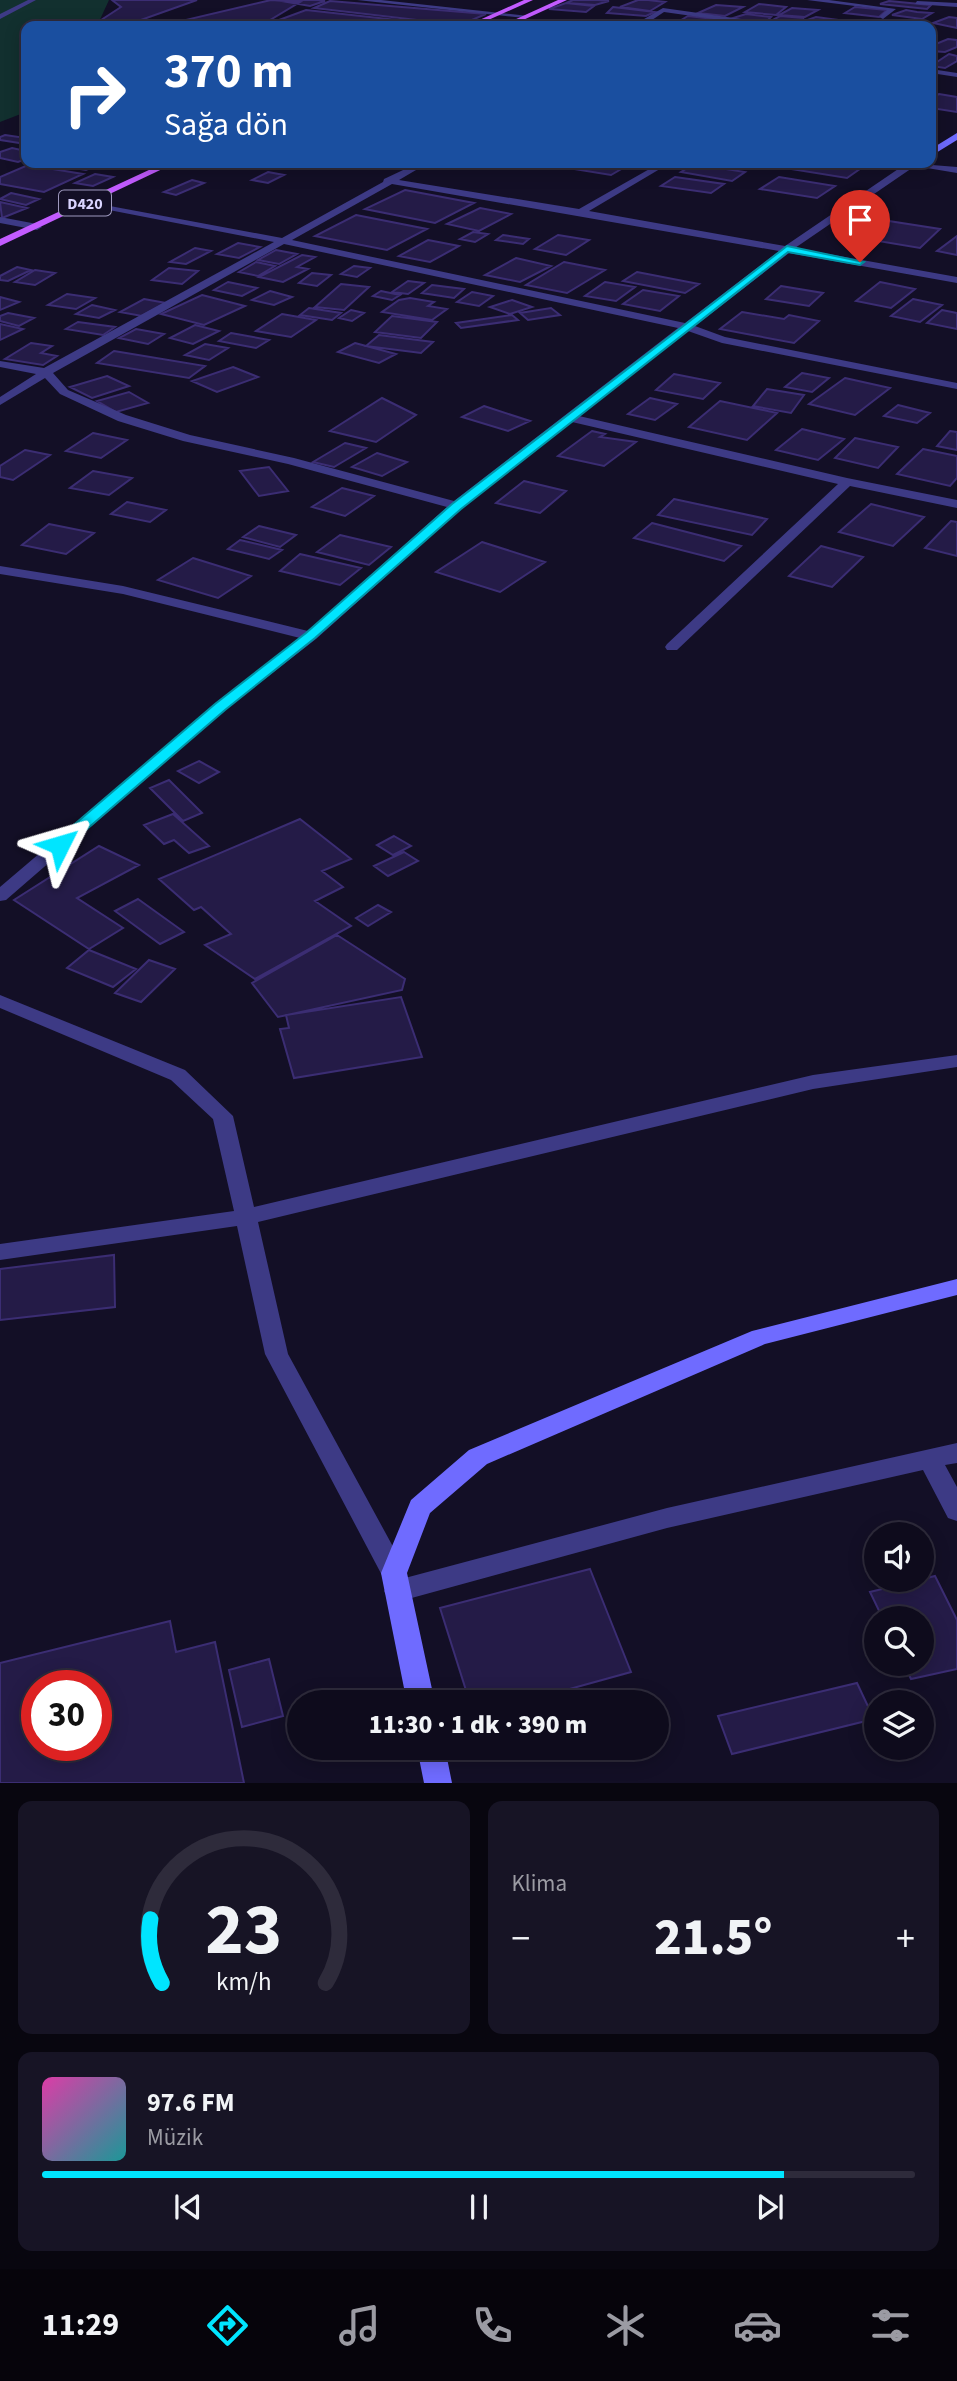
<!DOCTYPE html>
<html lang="tr">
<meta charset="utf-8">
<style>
:root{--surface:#0e0b1c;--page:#171425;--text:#f1f3f6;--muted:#9b9ba3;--line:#2e2b3b;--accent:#00e5ff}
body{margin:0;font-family:"Source Sans 3",sans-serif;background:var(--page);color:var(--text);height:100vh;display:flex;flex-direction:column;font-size:26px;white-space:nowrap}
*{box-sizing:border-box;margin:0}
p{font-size:23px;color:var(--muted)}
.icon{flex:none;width:38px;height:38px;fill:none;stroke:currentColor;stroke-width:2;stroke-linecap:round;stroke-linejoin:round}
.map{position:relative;height:1783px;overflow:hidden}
.drawer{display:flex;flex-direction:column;gap:18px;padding:18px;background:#08060f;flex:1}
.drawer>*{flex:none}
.hud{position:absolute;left:21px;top:21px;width:915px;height:147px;border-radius:14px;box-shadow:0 4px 18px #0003,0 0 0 2px var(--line);background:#1a4fa0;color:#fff;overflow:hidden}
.buttons{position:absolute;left:864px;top:1522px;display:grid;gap:14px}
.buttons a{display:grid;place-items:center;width:70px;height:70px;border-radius:50%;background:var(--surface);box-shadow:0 4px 18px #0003,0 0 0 2px var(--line);font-size:35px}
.speed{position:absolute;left:21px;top:1670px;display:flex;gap:14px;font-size:35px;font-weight:700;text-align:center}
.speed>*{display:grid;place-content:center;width:91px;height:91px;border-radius:50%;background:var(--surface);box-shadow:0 4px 18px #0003,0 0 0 2px var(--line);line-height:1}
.speed .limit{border:10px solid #d22;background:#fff;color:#111}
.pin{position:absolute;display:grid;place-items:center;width:60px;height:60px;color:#fff;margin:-72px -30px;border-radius:50% 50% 50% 0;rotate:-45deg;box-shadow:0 0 7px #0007}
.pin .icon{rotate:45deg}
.me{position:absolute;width:77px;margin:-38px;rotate:50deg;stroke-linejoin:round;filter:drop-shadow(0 0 5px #0008)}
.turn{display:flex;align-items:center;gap:24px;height:147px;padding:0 28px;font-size:32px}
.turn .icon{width:91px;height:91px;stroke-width:2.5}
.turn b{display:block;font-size:49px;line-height:60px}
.big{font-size:52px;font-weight:800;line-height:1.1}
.drawer .widget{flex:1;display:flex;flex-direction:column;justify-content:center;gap:10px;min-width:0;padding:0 24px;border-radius:14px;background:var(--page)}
.drawer .dial{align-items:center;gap:0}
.dial svg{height:182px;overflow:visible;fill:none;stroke:var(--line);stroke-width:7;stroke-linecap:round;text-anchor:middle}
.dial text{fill:var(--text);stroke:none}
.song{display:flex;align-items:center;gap:21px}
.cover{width:84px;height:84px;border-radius:10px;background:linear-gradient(135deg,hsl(320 70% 55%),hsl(180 70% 35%))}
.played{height:7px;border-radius:4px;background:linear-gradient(90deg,var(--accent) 85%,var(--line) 85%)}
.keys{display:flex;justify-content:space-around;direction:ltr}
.heat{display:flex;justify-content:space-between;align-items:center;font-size:38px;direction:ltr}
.drawer .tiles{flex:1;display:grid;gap:18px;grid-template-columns:1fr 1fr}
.widget:last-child{grid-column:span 2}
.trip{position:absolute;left:287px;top:1690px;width:382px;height:70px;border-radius:35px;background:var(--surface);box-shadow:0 4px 18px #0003,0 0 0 2px var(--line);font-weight:800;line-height:70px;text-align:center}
.tab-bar{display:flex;height:112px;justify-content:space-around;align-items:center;background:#06040b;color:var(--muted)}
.tab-bar .icon{width:49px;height:49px}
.tab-bar .selected{color:var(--accent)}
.tab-bar b{font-size:32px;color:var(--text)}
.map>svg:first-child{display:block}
</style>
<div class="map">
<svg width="957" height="1783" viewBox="0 0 957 1783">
<rect width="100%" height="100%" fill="#130f26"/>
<path fill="#12302f" d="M0 0H109L97 26H26V112L0 122Z"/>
<path fill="#241b47" stroke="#3b2d73" stroke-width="2" fill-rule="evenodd" d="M112 0H197L124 26H92L121 7Z
M271 0 300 2 260 26H191L177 22Z
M276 0H318L325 1 310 6Z
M573 0H598L609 1 595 5 566 3Z
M638 0H648L665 2 650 11 620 7Z
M330 1 486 14 460 25 314 8Z
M889 1 931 5 927 9 880 4Z
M566 3 594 6 586 12 549 9Z
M759 4 786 7 776 15 745 12Z
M716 5 743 7 725 16 698 13Z
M613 7 655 12 646 16 607 13Z
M855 7 887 10 879 17 845 13Z
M792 8 818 10 805 17 779 15Z
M306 10 424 23 420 26H357L279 20Z
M906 10 917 12 932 13 922 19 892 15Z
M746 14 771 17 766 22 730 19Z
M688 16 714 19 699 26 673 25Z
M780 16 804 18 788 25 767 23Z
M816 17 839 20 827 26H790Z
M949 17 957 18V28L933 23Z
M948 39 957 40V47L945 52 931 51V46Z
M949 54 957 56V61L945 68 931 66Z
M939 94 957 97V112L931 108V98Z
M5 135 26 138V144L0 140V137Z
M12 148 26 151V159L18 162 0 158V152Z
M69 163H83L97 165 86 170 61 166Z
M97 163H143L128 169Z
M570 163H614L628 165 611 175 562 167Z
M707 163H760L750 169Z
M801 163H844L864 166 847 178 791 169Z
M694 164 745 172 732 181 681 172Z
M28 165 83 174 44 192 0 184V177Z
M268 172 284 175 268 183 252 180Z
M95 174 113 177 93 186 75 183Z
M675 177 724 184 711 193 661 186Z
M779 177 835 186 817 198 760 189Z
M192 180 204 183 176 195 164 192Z
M405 190 474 203 435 223 365 209Z
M11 193 39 199 26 205 0 199Z
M0 202 27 208 2 218Z
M480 208 511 214 479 231 447 224Z
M356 215 427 229 387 250 315 236Z
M876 219 940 229 920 248 854 237Z
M473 232 488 234 475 242 460 239Z
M503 235 529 239 523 244 496 240Z
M558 235 589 240 566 255 535 249Z
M957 236V255L937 251Z
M428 240 459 246 430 262 399 256Z
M238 243 260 247 239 258 217 254Z
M195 248 211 251 186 264 170 262Z
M276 250 297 254 279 264 258 260Z
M302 255 315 257 297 267 308 269 283 282 259 277Z
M516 258 551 266 520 282 485 275Z
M256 262 275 266 258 276 239 272Z
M564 262 605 270 567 293 526 285Z
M354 266 370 268 357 277 341 274Z
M17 267 31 270 8 281 0 280V276Z
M169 268 198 271 182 284 152 280Z
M35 270 55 273 35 285 15 282Z
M637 272 699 284 685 293 623 281Z
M312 273 331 275 317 286 299 283Z
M408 281 424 283 408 294 392 292Z
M228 282 257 288 242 296 214 290Z
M605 282 635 287 616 301 585 296Z
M880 282 915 289 891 308 856 301Z
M341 284 369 287 344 310 315 307Z
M432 285 464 289 454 298 422 293Z
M781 286 823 293 809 306 766 299Z
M643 290 679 296 660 311 623 304Z
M270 291 292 297 274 305 252 300Z
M381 291 400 295 392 300 373 296Z
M472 292 493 296 479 306 457 302Z
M67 294 95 298 76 309 48 305Z
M202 295 245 306 204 325 161 314Z
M0 297 19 302 0 310Z
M410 298 434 302 428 306 447 309 432 320 382 312 399 300Z
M144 299 166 303 142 316 120 312Z
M913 299 942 305 920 322 891 316Z
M512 300 532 307 510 314 490 307Z
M92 305 115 310 99 318 76 314Z
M309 308 341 313 332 320 300 315Z
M551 308 560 315 528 320 520 313Z
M351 310 364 313 352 321 339 318Z
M942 310 957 313V329L927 323Z
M742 312 784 319 789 315 819 321 794 343 720 329Z
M8 313 34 318 19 326 0 321V316Z
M282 314 316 320 291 337 256 331Z
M512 315 518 320 461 328 456 323Z
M392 316 437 322 421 338 375 332Z
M78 322 115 327 103 335 66 329Z
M0 324 23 329 0 340Z
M195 325 219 331 193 344 170 338Z
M136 329 164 334 148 344 119 338Z
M231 333 269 340 256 348 219 341Z
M379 335 433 342 421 353 366 346Z
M31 343 52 346 41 353 57 356 43 365 5 359Z
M355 343 396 354 379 363 338 352Z
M205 344 228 348 209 360 185 355Z
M114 351 205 366 189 378 97 363Z
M233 367 258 377 217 392 192 381Z
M802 373 829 378 812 392 785 387Z
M674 374 720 383 703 399 656 390Z
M107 376 129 386 92 398 70 387Z
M845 378 890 388 855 415 809 404Z
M767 389 804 395 791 413 753 406Z
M129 392 148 403 116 412 97 401Z
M382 398 416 415 376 442 330 431Z
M650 398 677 404 655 420 628 414Z
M720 401 777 413 747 440 689 427Z
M898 405 930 413 917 423 884 416Z
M484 406 530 421 508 431 462 417Z
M802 429 844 439 818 460 776 450Z
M592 431 605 434 600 437 636 442 604 466 558 456Z
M950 431 957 432V450L937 446Z
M93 433 127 440 101 458 66 451Z
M855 438 898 447 878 468 835 458Z
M345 443 366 448 334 467 313 462Z
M923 449 957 456V478L950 486 897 474Z
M25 450 50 455 13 480 0 477V466Z
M377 453 407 462 382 476 352 467Z
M269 467 288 491 259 496 240 471Z
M93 471 132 478 109 495 70 488Z
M524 481 566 491 540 513 496 503Z
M342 488 374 496 345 516 312 507Z
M674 499 767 519 752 535 658 515Z
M127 502 166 510 150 522 111 514Z
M871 504 924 517 893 546 839 532Z
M951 521 957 522V556L925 548Z
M652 523 741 546 724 561 634 538Z
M49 524 94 533 66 554 22 545Z
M259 526 296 535 280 547 243 537Z
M340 535 391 547 369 565 317 552Z
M240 540 282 550 269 559 228 549Z
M482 542 545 562 500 592 436 572Z
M821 546 863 557 832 587 789 576Z
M300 554 361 568 340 585 280 571Z
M193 558 251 576 218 598 158 580Z
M199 761 219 772 199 783 178 771Z
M169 780 202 813 183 821 150 788Z
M173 814 209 846 189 853 174 840 164 844 144 825Z
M300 819 351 859 322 871 343 887 315 901 351 926 255 979 205 945 231 934 201 907 194 910 159 879Z
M394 836 411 846 393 855 377 845Z
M99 846 139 865 77 898 123 928 89 949 14 900Z
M404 852 418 861 388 876 374 866Z
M138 899 184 932 160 944 115 911Z
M378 905 391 912 368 926 356 918Z
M337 935 405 979 402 990 278 1017 252 983Z
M89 950 136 969 113 987 67 968Z
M149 960 175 969 141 1002 115 993Z
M401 997 422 1057 294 1078 280 1029 289 1028 286 1015Z
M114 1255 115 1307 0 1320V1269Z
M590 1569 631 1672 519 1703H470L440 1608Z
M935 1576 957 1620V1669L911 1679 904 1664H922V1619H883L870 1592Z
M170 1621 176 1652 215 1642 244 1783H0V1663ZM37 1685H96V1745H37Z
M269 1659 283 1716 242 1727 229 1670Z
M857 1683 874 1719 732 1754 718 1716Z"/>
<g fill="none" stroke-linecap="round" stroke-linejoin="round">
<path fill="#3d3a85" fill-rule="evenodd" d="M28 0H36L0 19V14Z
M357 0H381L529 16 525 18Z
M807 0H829L896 9 883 19 879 17 887 10Z
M917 1 957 3V7L915 4Z
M663 8 776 24 780 26H763L664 12 646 24 647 26H639V22Z
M931 69 957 73V77L931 73Z
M418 163H428L399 180 579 209 660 163H670L589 211 785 246 907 163 957 167V173L915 166 795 248 957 277V283L789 253 695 326 725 337 957 383V389L722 343 688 331 579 416 847 478 957 500V508L850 486 677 650H667L665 647 667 644 838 484 572 422 461 509 316 639 225 710 6 900 0 901V887L215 704 300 638 123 594 0 574V566L123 586 308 631 447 507 288 464 183 441 118 421 60 394 45 378 0 405V397L36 374 0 367V361L44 368 274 242 78 204 83 201 282 238 383 182 384 179ZM392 184 779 251 685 323 292 240ZM284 244 678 328 454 501 294 458 190 435 126 415 68 390 53 373Z
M0 217 37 224 42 227 37 230 0 223Z
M0 995 185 1070 233 1116 254 1207 813 1075 957 1055V1067L813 1089 258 1222 288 1354 403 1565 407 1573 405 1578 667 1508 957 1443V1463L945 1465 957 1487V1521L948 1518 923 1470 667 1528 397 1602 388 1599 384 1591 390 1582 385 1581 265 1354 237 1226 0 1260V1244L234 1211 213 1119 171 1080 0 1008Z"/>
<path fill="#6f6bff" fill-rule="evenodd" d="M957 133V140L931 156V149Z
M910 163H919L914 166Z
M957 1279V1295L765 1344 487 1464 430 1513 407 1573 435 1703H407L381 1573 411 1500 469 1450 752 1331Z
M417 1748H445L452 1783H424Z"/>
<path fill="#c25bff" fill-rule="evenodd" d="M524 0H533L475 26H466Z
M558 0H567L510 26H501Z
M164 163H175L0 246V239Z"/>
</g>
<path fill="#00e5ff" stroke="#0095a6" stroke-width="2" d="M787 246 864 262 860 265 788 252 461 509 315 638 225 710 65 848H55L52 845 55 841 215 704 306 633 452 504Z"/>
<g text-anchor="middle" stroke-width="7" stroke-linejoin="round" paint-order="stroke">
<rect fill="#130f26" stroke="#9e99be" stroke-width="2" x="59" y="190.5" width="52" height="25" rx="5"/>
<g font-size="16" font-weight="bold" fill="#d9d4ff">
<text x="85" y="209">D420</text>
</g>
</g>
</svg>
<div class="buttons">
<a><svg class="icon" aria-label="sound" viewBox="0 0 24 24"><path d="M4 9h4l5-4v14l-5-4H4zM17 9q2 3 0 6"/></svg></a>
<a><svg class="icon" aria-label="search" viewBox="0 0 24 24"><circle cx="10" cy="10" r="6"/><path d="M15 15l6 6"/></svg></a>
<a><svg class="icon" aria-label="layers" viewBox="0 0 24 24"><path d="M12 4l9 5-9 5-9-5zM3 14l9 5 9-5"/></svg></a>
</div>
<div class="speed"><div class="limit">30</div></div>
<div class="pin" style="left:860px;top:262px;background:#d93025"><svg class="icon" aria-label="arrive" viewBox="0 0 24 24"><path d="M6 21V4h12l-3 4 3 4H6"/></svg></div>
<svg class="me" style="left:60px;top:845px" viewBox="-20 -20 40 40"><path d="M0-17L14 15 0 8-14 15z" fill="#00e5ff" stroke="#fff" stroke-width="4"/></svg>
<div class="trip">11:30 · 1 dk · 390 m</div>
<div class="hud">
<div class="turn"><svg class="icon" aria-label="right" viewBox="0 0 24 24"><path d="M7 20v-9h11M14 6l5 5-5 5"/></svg><div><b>370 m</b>Sağa dön</div></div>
</div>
</div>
<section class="drawer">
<div class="tiles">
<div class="widget dial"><svg viewBox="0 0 100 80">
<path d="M14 69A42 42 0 1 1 86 69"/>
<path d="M14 69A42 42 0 0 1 9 41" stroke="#00e5ff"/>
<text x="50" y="56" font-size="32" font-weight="700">23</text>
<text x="50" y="72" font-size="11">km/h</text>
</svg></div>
<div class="widget"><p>Klima</p>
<div class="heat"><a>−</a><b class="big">21.5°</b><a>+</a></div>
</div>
<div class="widget">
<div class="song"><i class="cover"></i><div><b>97.6 FM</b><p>Müzik</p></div></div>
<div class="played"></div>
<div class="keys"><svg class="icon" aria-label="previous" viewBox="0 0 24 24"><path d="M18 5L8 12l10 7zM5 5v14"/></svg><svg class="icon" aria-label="pause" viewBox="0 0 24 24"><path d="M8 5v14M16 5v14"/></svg><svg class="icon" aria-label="next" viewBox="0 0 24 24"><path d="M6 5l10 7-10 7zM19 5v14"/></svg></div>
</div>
</div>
</section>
<nav class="tab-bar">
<b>11:29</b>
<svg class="icon selected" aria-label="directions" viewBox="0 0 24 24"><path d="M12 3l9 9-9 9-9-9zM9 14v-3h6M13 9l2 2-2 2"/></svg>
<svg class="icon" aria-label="music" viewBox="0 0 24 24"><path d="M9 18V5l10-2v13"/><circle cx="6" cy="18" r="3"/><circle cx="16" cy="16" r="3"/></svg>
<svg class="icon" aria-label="phone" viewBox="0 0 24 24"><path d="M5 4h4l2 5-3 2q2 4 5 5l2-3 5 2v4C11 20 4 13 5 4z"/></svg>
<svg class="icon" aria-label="climate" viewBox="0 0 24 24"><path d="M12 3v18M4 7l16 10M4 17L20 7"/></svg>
<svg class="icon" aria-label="car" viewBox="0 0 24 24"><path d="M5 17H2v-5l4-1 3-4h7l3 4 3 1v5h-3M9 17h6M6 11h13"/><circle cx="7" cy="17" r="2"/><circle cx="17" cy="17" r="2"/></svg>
<svg class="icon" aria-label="filters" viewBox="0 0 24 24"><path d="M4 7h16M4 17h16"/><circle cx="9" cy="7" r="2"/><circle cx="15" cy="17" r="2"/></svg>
</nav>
